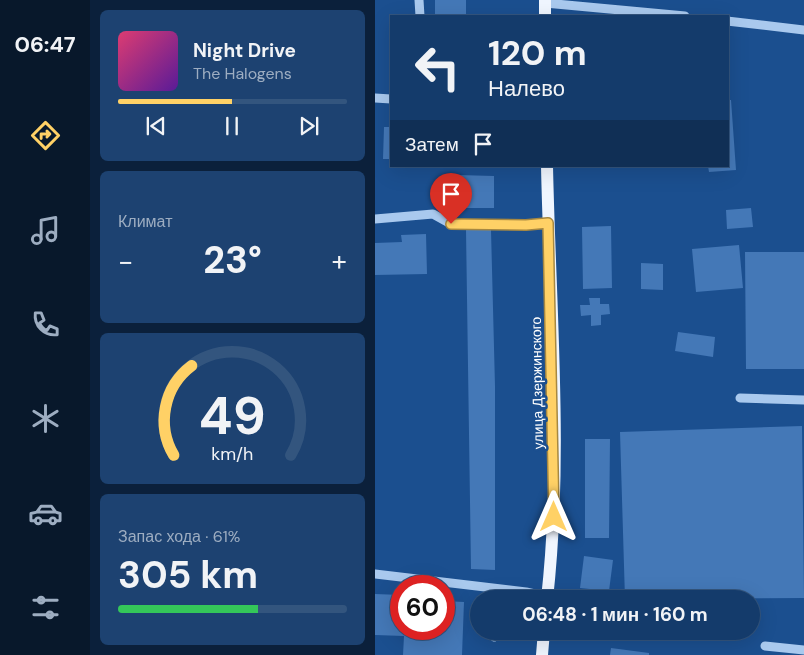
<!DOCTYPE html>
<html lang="ru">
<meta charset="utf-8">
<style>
:root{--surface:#143b6b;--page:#1d4271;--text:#f1f3f6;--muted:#9dadc1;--line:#33557e;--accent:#ffd166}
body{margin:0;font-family:"DM Sans",sans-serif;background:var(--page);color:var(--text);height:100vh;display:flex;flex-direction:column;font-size:19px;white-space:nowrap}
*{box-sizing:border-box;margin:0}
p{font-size:16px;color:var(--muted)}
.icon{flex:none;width:28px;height:28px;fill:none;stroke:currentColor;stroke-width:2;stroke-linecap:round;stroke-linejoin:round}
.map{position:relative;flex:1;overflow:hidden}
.side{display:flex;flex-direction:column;gap:10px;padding:10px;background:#0b203b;width:285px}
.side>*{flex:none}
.hud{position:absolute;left:15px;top:15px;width:339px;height:152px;border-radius:0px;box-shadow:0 5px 20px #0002,0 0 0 1px var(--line);background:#143b6b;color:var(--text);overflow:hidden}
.speed{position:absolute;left:15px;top:575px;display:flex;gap:10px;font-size:25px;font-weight:700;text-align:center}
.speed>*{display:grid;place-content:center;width:65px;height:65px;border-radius:50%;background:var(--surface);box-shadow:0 5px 20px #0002,0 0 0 1px var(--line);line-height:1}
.speed .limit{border:8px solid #d22;background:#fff;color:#111}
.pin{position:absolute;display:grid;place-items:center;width:42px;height:42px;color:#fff;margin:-51px -21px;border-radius:50% 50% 50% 0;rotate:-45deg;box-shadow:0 0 5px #0007}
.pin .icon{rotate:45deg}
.me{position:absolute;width:55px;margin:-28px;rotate:0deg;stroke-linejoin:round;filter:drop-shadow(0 0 4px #0008)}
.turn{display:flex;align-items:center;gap:18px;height:105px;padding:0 15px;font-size:22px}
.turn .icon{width:65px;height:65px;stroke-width:2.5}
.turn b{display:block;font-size:35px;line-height:42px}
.then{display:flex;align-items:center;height:48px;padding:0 15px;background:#0003;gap:10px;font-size:19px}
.big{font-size:38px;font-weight:700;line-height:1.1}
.side .widget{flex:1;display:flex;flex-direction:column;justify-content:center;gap:8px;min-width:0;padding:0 18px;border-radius:8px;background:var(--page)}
.side .dial{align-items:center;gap:0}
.dial svg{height:130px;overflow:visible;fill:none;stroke:var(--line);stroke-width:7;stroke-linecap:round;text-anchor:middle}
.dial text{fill:var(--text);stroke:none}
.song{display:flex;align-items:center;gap:15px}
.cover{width:60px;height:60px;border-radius:8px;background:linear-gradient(135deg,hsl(340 70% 55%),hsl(270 70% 35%))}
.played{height:5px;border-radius:2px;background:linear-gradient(90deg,var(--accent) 50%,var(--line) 50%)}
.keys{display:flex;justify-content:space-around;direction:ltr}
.heat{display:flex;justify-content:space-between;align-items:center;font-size:28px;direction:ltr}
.charge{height:8px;border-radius:4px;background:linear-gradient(90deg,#34c759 61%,var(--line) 0)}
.trip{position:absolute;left:95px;top:590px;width:290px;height:50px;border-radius:25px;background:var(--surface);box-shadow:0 5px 20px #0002,0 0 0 1px var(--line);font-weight:700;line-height:50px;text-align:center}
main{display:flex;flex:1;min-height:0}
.tab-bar{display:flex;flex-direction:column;width:90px;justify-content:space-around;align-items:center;background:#08182b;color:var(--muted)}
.tab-bar .icon{width:35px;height:35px}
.tab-bar .selected{color:var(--accent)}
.tab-bar b{font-size:22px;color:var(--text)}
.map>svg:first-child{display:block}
</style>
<main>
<nav class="tab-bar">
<b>06:47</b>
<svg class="icon selected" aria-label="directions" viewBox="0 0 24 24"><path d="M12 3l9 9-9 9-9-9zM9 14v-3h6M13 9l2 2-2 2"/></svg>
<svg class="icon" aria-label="music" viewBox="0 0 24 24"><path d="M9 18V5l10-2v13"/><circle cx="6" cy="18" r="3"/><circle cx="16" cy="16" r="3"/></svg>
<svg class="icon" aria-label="phone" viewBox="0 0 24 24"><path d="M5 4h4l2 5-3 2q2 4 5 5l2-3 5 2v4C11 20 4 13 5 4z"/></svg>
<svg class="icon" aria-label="climate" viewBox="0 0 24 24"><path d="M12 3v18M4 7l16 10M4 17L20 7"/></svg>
<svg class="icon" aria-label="car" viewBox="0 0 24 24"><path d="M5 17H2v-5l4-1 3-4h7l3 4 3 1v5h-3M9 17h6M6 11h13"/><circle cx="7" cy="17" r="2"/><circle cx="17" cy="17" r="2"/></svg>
<svg class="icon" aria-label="filters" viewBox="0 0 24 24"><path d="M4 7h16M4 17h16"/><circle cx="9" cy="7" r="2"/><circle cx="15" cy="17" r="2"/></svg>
</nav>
<section class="side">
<div class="widget">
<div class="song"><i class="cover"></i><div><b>Night Drive</b><p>The Halogens</p></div></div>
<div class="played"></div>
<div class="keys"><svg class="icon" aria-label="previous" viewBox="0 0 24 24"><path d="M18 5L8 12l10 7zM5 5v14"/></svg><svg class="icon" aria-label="pause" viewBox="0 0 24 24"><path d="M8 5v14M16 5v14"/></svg><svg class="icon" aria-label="next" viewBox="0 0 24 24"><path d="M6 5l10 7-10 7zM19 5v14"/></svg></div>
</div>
<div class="widget"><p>Климат</p>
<div class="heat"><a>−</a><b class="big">23°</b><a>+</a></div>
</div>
<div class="widget dial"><svg viewBox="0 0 100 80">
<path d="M14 69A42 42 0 1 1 86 69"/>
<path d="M14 69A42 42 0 0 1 25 14" stroke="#ffd166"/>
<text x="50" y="56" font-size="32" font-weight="700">49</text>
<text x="50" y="72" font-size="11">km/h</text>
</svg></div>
<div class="widget"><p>Запас хода · 61%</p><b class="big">305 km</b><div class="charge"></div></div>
</section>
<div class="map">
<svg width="429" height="655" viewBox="0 0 429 655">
<rect width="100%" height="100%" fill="#1b4f8f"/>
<path fill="#4478b7" d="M60 0H91V16H60Z
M352 100H356L361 170 334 172 333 166H352Z
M9 127H16V159H8Z
M83 175 119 176V208H83Z
M376 208 378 227 352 229 351 210Z
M236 226 237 288 208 289 207 227Z
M91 230H116L120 386V570L96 569Z
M51 234 52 274 0 275V243L27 242 26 235Z
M364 245 368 288 321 292 317 249Z
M370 252H429V369H371Z
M266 263 288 264V290L266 289Z
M214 298H225V304H234L235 314 226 315V325L216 326V315L206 316 205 305H215Z
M303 332 340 337 338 357 300 351Z
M427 426 429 598 250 599 245 432Z
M210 439H235L234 538H210Z
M209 556 238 560 234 591 205 588Z
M0 594 26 595V629H69V601L89 602 87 655H28L29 636 0 635Z
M236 648 274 653V655H235Z"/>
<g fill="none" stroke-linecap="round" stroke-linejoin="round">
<path stroke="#a9c9ee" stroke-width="9" d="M44 0 45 16
M170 3 310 16
M352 21 429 30
M0 98 16 99
M0 219 58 214 76 224 151 225 173 223
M365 398 429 400
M0 574 151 592 173 597
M119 637 120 631
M390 646 429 650"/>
<path stroke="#f0f6ff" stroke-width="12" d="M170 16V0
M172 166C175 310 188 456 172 599
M167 655 169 631"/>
</g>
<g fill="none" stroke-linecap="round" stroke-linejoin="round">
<defs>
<path id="route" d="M76 224 151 225 173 223 179 517"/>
</defs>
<use href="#route" stroke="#a68842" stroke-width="12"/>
<use href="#route" stroke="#ffd166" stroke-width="9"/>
</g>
<g text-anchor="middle" stroke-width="5" stroke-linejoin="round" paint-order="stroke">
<g font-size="14" fill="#fff" stroke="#1b4f8f">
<text transform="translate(162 383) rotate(-91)" y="5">улица Дзержинского</text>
</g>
</g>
</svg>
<div class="speed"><div class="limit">60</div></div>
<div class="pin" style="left:76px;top:224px;background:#d93025"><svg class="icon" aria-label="arrive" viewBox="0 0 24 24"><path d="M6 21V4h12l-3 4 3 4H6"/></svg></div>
<svg class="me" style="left:179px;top:517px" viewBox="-20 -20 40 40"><path d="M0-17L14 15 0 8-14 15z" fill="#ffd166" stroke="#fff" stroke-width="4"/></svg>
<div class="trip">06:48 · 1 мин · 160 m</div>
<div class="hud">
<div class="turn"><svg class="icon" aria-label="left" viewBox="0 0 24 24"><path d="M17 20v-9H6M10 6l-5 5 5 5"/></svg><div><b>120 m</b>Налево</div></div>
<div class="then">Затем<svg class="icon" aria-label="arrive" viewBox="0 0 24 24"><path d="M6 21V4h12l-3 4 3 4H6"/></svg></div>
</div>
</div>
</main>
